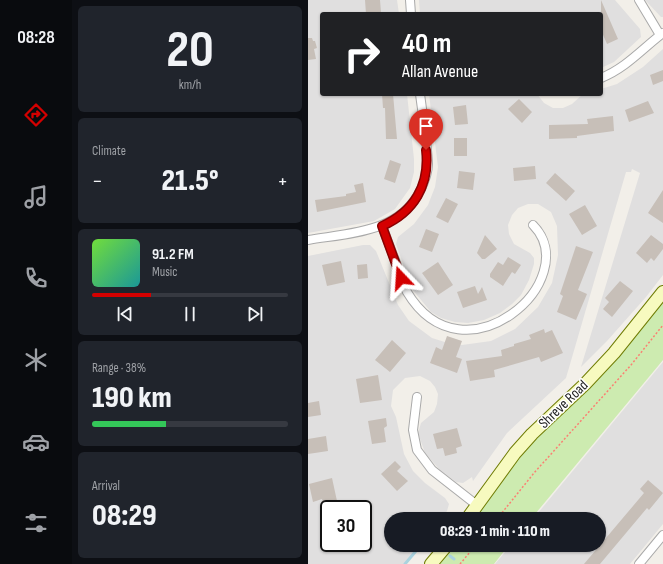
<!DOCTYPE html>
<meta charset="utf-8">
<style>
:root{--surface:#171b24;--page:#20242c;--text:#f1f3f6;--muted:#9ea1a6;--line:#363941;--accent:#d40000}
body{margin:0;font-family:"Sofia Sans Condensed",sans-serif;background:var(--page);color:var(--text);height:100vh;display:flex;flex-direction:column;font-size:15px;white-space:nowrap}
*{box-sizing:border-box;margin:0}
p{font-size:13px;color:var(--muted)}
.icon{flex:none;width:22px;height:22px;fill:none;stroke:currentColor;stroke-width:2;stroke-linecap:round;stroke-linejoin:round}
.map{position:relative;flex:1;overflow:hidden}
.sheet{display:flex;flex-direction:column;gap:6px;padding:6px;background:#0d0f14;width:236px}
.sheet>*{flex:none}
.top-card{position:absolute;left:12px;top:12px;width:283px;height:84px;border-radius:4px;box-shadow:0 1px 3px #0004;background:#202124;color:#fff;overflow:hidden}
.speed{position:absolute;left:12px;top:500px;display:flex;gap:8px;font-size:20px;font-weight:700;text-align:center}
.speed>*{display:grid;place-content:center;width:52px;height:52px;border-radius:50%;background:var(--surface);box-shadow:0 1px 3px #0004;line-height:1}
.speed .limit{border:2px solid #111;border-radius:6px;background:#fff;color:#111}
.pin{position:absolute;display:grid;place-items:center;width:34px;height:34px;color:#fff;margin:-41px -17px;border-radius:50% 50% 50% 0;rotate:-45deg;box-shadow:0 0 4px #0007}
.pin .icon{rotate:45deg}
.me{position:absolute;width:44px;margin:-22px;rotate:340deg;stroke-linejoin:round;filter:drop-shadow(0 0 3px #0008)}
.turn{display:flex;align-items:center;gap:14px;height:84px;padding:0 16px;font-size:18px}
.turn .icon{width:52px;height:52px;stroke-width:2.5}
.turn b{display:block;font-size:28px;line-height:34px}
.big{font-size:30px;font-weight:800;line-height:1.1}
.sheet .tile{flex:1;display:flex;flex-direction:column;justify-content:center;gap:6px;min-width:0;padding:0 14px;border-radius:6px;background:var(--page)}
.sheet .dial{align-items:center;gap:0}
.dial b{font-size:52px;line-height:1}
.song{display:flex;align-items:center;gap:12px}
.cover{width:48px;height:48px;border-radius:6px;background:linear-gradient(135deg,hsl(100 70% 55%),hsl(180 70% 35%))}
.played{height:4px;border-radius:2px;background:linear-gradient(90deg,var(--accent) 30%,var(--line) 30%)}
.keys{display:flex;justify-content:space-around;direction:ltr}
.heat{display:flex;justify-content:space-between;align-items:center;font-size:22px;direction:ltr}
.charge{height:6px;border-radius:3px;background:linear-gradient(90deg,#34c759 38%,var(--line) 0)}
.trip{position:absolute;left:76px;top:512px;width:222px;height:40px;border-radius:20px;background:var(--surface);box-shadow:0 1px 3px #0004;font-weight:800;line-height:40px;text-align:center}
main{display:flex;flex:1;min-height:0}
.tabs{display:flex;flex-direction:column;width:72px;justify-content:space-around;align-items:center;background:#090b0e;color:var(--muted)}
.tabs .icon{width:28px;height:28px}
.tabs .active{color:var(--accent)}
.tabs b{font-size:18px;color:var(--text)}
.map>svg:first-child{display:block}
</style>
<main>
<nav class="tabs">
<b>08:28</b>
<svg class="icon active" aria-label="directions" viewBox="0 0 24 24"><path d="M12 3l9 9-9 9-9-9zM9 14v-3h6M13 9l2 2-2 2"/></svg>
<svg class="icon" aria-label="music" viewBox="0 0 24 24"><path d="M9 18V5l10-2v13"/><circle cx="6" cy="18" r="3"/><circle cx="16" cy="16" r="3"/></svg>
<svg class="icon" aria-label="phone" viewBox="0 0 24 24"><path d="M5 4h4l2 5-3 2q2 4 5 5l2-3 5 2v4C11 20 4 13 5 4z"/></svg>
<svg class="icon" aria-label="climate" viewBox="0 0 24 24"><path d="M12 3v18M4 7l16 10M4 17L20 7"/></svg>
<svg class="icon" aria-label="car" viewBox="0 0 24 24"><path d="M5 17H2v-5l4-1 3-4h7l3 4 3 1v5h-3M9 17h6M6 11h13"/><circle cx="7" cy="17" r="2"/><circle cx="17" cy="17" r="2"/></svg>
<svg class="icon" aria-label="filters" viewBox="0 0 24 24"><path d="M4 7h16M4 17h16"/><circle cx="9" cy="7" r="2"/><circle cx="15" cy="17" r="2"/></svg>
</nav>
<section class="sheet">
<div class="tile dial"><b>20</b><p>km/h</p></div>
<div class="tile"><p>Climate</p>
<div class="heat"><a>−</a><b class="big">21.5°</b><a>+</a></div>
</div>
<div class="tile">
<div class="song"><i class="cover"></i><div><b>91.2 FM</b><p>Music</p></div></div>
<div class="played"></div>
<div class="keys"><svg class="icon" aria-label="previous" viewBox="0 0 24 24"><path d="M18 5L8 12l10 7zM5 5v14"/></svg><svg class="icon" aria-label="pause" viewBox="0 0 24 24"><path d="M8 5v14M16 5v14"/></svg><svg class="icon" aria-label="next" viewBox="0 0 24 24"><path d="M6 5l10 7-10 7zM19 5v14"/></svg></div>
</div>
<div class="tile"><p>Range · 38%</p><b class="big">190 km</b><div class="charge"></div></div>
<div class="tile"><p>Arrival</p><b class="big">08:29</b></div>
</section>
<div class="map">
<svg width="355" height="564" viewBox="0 0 355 564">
<rect width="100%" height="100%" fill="#f2efe9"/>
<path fill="#e0dfdf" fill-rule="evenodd" d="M0 0H89L91 14H14V94H99L106 159V172L102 188 87 209 66 221 0 233Z
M111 0H307L332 29 333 37 306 62 293 68V14H112Z
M337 0H355V17H353Z
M355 49V275L338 297 299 341 273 367 332 173 324 169 323 172H318L258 378 199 433 165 481 164 477 155 483 148 482 132 470 117 453 110 433 113 423 126 412 129 404 130 394 127 387 122 381 112 376 97 378 85 390 83 406 88 417 96 454 105 471 117 483 137 498 141 504 139 511 132 519H83V545H111L97 564H0V256L55 245H62L68 251 90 305 101 321 124 338 140 343 154 345 183 341 207 329 230 307 244 283 250 255 249 226 243 212 230 204H220L210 208 204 215 200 225 201 234 206 244 222 253 226 258V264L221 280 213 295 204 304 192 313 176 320 160 323 147 322 133 318 123 312 104 289 88 244 90 237 106 224 120 205 127 187 130 167 121 94H229L236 103 245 108H255L264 104 275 94H293V89L309 84 335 67ZM21 509H55V543H21Z
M355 362V524L322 564H187L203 545H291V519H225Z"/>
<path fill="#cdebb0" d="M355 300V360L223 519H166L214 452Z
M144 545H201L186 564H129Z"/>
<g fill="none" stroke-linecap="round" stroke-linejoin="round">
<path stroke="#aad3df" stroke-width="3" d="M128 545H129
M142 556 146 559
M97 564 113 545"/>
</g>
<path fill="#c7bfb8" d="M57 0H72L73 13 58 14Z
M293 0 310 39 299 44 293 30Z
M0 38H4L5 41H7L9 48 6 49 8 59 0 60Z
M355 70V81L345 85 342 75Z
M74 94H85L89 139H78L77 108H75Z
M211 99 224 112 214 123 200 109Z
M340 101 346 113 321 122 317 110Z
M158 105 160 124 147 125 145 107Z
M305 116 306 131 269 136V138L241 139V125L280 124 279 119Z
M146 138H159V156H146Z
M82 160 93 164 87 183 76 179Z
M227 166 228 179 206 181 205 168Z
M151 171 167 173 165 190 149 188Z
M247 173 267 191 258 201 238 183Z
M55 183 58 202 9 212 7 200 38 196V194L48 192 46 185Z
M355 190V223L340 213Z
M138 198 150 204 140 223 128 217Z
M277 205 289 226 274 235 261 214Z
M118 229 131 234 124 252 111 247Z
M177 235 189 249 177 259H174L169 253Z
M343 235 355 244V249L346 261 343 258 339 263 328 253Z
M268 246 285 252 270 290 279 294 268 320 249 312 255 296 252 294Z
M200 257 213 265 207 274 204 272 195 286 182 277V274L190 262 195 265Z
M33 261 37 282 19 286 14 265Z
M130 262 145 285 130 295 114 273Z
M59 264 60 278 50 279 49 265Z
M312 281 325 291 304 317 295 309 301 302 297 298Z
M167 286 170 294 174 287 179 300 155 308 149 292Z
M236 329 237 333 244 330 255 353 233 362 231 357 186 370 187 377 162 381 158 361 194 356 193 350 206 346V344L223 339 221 335Z
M139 336 154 341 148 357 154 359 149 373 122 363 128 347 134 350Z
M84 340 98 353 82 372 67 360Z
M70 375 74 400 52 403 48 379Z
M11 401 13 415 0 417V403Z
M78 418 79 426 76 428 78 442 64 444 60 421Z
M149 428 154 446 148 448 149 453 137 456 135 448 129 449 125 434Z
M18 436 20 451 0 454V439Z
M87 461 93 467 89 471 100 481 89 491 73 474Z
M24 478 29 501 15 504 14 499 5 502 1 484Z
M340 480 355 493 341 510 339 508 292 564H276L336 493 332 489Z"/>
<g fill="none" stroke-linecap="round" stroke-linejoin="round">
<defs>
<path id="minor" d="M102 0 103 14
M331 0 352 35
M293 78C318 68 334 49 355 33
M74 226 99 292C156 387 278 279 225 225
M0 240C41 233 91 233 112 191 116 183 120 173 120 164 119 141 115 117 112 94
M109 397 105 430 109 450 124 470 170 506
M331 564 355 535"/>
<path id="secondary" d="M159 519 207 453 224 434 277 384 306 353 355 292
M123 564 139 545"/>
</defs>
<use href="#minor" stroke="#a9a9a9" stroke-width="10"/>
<use href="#secondary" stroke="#707d05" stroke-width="14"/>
<path stroke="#fa8072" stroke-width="1.5" stroke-dasharray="2 2" stroke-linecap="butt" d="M189 519 226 473 323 365 355 325
M152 564 168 545"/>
<use href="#minor" stroke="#fff" stroke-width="8"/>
<use href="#secondary" stroke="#f7fabf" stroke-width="12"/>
</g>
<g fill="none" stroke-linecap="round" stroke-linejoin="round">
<defs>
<path id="route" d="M93 278 74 226C106 212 122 185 118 150"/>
</defs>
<use href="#route" stroke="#8a0000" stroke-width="10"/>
<use href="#route" stroke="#d40000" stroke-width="7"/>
</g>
<g text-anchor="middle" stroke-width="3" stroke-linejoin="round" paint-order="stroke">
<g font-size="15" fill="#222" stroke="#fff">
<text transform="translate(255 404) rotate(-44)" y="5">Shreve Road</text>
</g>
</g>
</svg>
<div class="speed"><div class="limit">30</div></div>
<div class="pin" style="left:118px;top:150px;background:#d93025"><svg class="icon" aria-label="arrive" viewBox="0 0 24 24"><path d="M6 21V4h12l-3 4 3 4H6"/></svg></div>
<svg class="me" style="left:93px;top:278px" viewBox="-20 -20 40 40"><path d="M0-17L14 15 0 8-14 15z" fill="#d40000" stroke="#fff" stroke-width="4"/></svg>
<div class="trip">08:29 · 1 min · 110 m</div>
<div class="top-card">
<div class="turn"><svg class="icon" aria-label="right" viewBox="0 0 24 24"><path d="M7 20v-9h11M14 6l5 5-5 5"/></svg><div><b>40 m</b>Allan Avenue</div></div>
</div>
</div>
</main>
